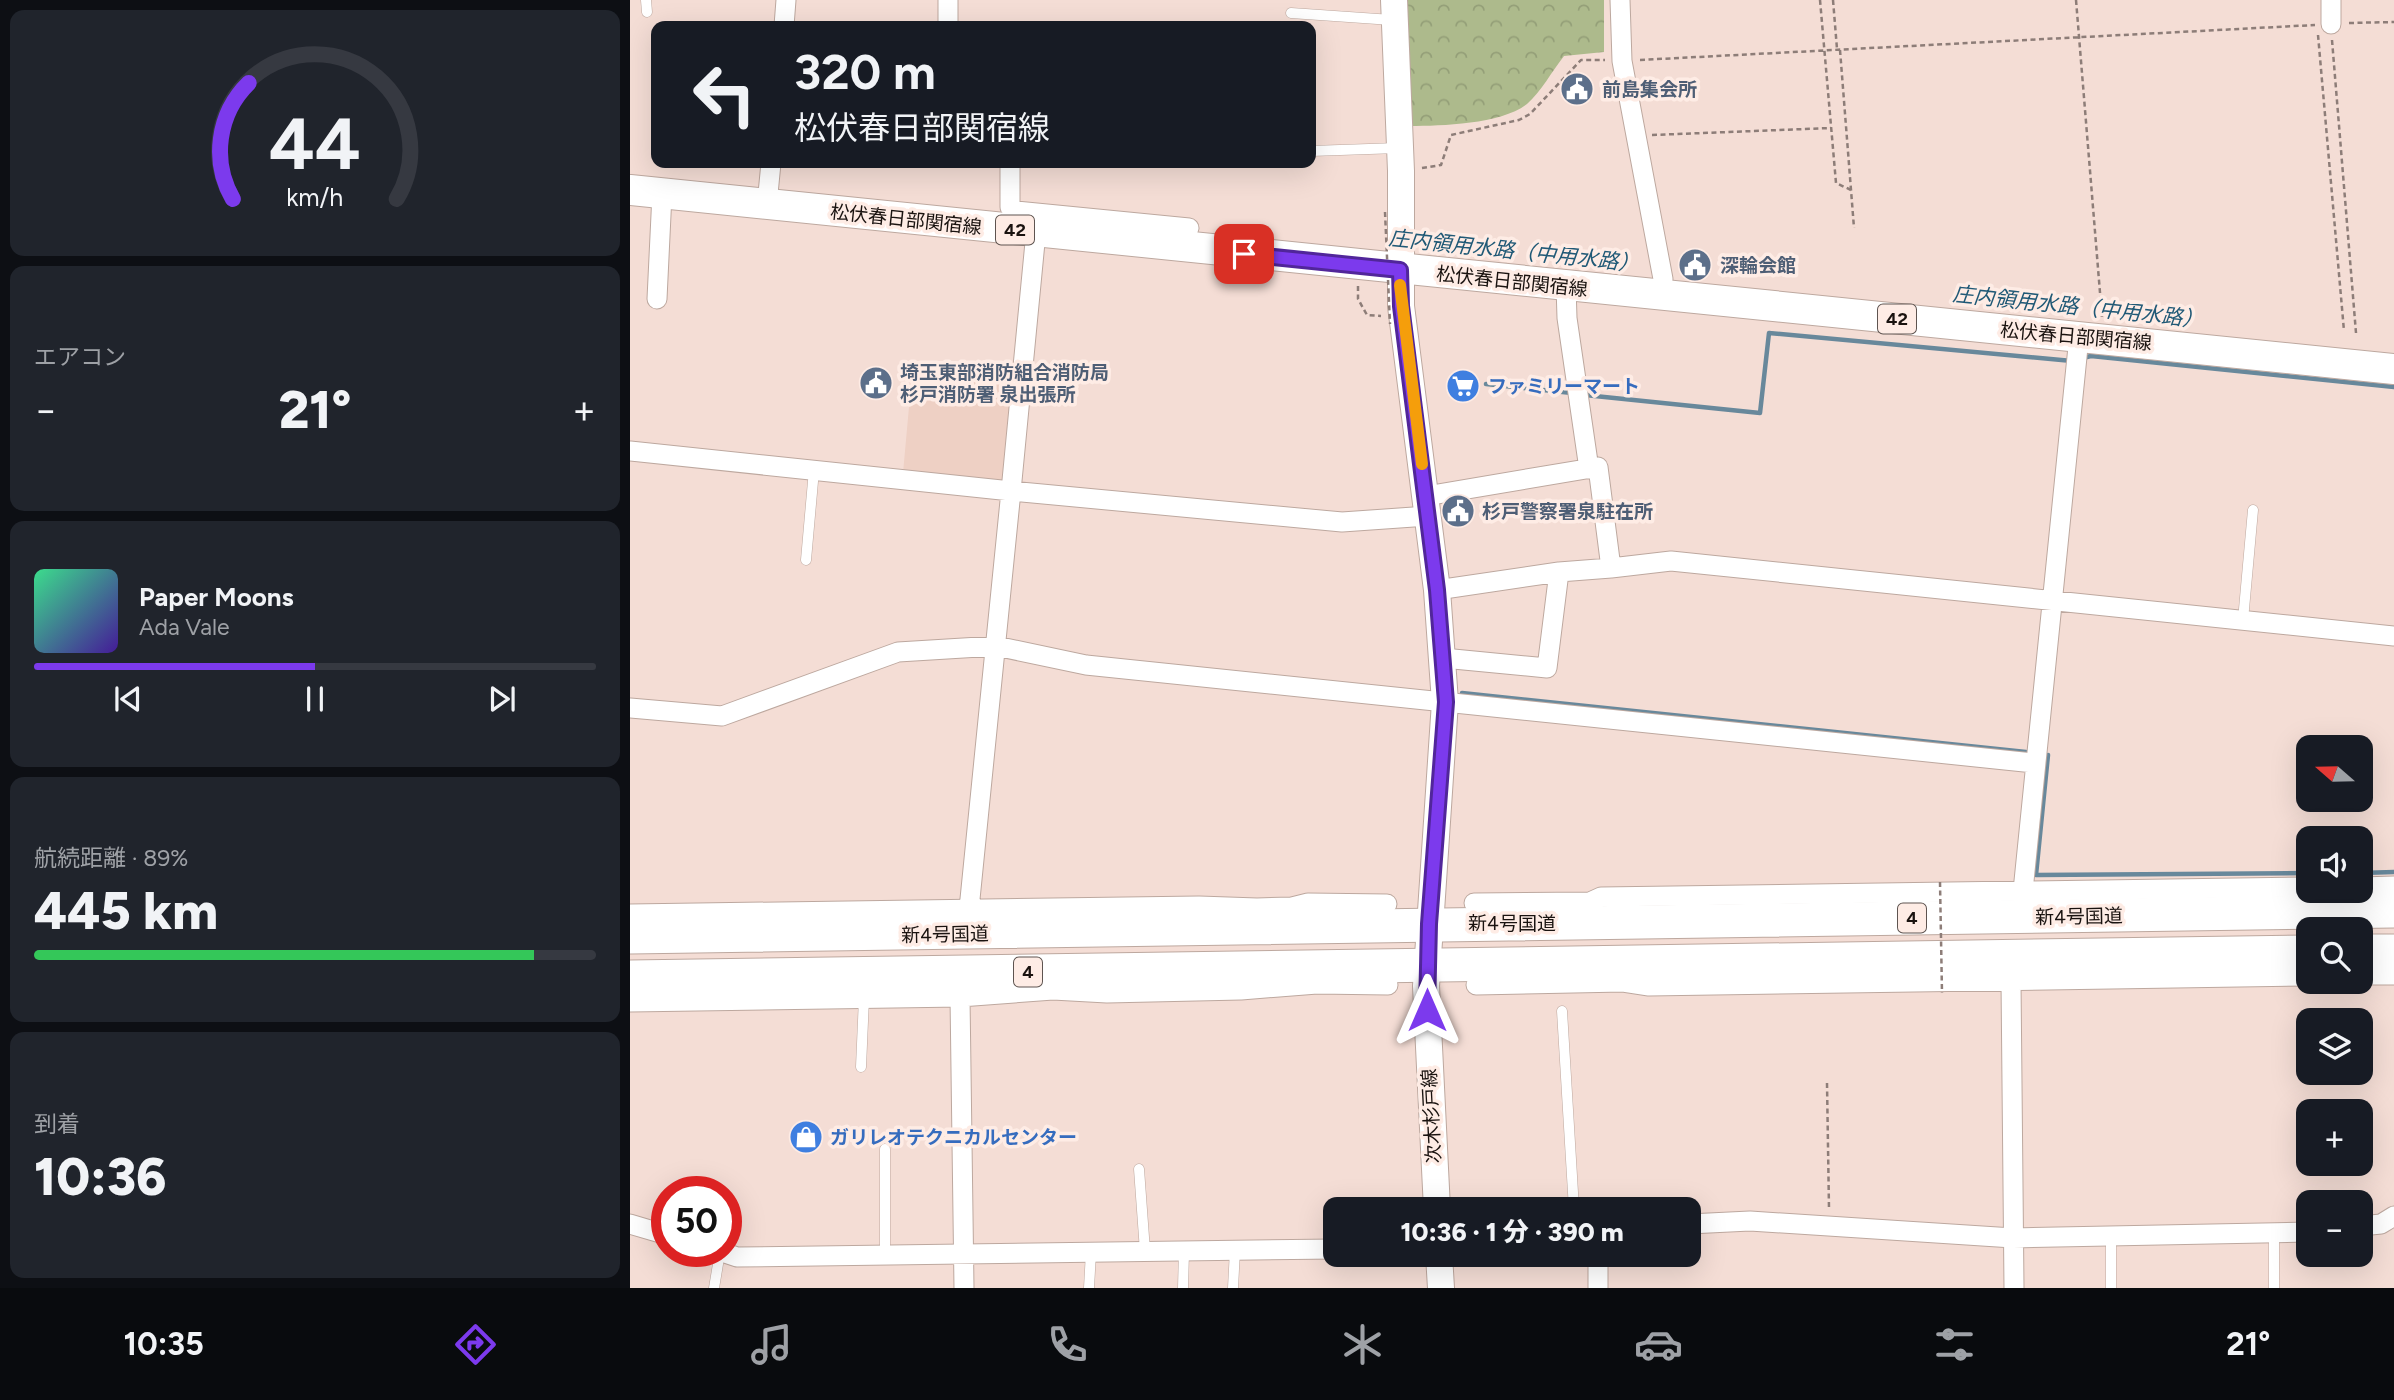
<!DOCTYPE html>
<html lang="ja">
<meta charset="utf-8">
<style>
:root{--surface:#171b24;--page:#20242c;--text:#f1f3f6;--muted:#9ea1a6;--line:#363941;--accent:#7c3aed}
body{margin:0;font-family:Figtree,"Noto Sans JP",sans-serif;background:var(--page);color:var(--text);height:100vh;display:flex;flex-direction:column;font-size:26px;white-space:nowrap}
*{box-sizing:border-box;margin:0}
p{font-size:23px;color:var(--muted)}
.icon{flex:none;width:38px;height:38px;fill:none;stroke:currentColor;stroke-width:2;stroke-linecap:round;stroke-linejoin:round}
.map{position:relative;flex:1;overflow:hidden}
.panel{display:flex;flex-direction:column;gap:10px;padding:10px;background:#0d0f14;width:630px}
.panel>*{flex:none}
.top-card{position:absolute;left:21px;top:21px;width:665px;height:147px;border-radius:14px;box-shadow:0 7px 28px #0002;background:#171b24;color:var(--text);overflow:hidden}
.needle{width:46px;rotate:290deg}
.controls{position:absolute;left:1666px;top:735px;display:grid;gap:14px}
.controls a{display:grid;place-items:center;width:77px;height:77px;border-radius:14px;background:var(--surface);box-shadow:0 7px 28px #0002;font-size:35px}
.speed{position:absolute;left:21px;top:1176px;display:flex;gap:14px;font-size:35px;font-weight:700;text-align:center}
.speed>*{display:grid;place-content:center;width:91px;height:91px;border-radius:50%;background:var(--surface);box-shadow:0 7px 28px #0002;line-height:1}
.speed .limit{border:10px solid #d22;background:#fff;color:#111}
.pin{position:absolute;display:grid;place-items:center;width:60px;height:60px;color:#fff;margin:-30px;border-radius:14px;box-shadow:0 4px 10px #0006}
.me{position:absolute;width:77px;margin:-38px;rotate:0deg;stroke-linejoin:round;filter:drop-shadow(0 0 5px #0008)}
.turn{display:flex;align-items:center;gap:24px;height:147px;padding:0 28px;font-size:32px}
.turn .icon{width:91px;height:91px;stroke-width:2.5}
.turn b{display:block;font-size:49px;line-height:60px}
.big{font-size:52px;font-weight:800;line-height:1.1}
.panel .widget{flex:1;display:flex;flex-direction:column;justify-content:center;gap:10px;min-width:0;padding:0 24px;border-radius:14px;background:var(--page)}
.panel .dial{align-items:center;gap:0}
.dial svg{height:182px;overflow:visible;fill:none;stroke:var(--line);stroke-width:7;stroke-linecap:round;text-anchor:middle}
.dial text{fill:var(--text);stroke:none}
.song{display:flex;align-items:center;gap:21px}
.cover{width:84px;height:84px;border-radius:10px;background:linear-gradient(135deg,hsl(150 70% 55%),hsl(260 70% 35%))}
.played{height:7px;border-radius:4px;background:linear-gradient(90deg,var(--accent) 50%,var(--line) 50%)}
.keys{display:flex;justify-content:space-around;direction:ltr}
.heat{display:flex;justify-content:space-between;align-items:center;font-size:38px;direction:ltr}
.charge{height:10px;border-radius:5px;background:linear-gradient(90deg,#34c759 89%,var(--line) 0)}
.trip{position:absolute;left:693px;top:1197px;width:378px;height:70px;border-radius:14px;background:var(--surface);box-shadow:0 7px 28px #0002;font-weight:800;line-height:70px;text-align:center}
.dock{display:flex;height:112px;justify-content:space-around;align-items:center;background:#090b0e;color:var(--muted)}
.dock .icon{width:49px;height:49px}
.dock .current{color:var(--accent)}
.dock b{font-size:32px;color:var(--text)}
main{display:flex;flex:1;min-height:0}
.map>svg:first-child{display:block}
</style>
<main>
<section class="panel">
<div class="widget dial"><svg viewBox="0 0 100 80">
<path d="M14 69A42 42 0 1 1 86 69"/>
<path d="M14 69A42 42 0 0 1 21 18" stroke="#7c3aed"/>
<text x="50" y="56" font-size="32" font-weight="700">44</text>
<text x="50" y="72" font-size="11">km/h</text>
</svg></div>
<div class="widget"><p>エアコン</p>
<div class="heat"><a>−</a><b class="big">21°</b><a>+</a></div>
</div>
<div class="widget">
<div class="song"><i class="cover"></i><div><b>Paper Moons</b><p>Ada Vale</p></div></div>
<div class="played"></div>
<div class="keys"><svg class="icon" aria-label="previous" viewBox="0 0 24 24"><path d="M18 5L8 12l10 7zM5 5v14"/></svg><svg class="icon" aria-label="pause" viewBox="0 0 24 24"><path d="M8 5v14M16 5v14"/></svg><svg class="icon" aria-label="next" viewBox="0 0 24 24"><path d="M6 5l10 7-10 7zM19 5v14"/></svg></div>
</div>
<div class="widget"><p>航続距離 · 89%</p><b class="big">445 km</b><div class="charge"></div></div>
<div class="widget"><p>到着</p><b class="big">10:36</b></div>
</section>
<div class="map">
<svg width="1764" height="1288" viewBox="0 0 1764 1288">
<defs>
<pattern id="forest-crowns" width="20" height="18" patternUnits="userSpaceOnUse" patternTransform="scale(1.75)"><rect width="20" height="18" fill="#adba8c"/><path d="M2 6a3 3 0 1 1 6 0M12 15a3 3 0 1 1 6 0" fill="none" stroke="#949f78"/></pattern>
</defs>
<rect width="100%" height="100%" fill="#f4ddd5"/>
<path fill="#eed0c4" d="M282 374 386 380 378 483 273 473Z"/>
<path fill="url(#forest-crowns)" d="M775 0H974V52L934 56C922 71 911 92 897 104 872 124 812 126 780 126Z"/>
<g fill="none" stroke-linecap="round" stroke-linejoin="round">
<path stroke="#68889b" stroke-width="4.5" d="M1453 358 1461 356 1764 387
M856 384 942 393
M955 395 1130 413 1139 333 1442 361
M832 693 1396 752
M1418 755 1406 875 1678 873
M1731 873 1764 872"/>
<defs>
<path id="lane" d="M16 0 17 12
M661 13 762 20
M681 151 768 148
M176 560 184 470
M1613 620 1623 510
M932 1011 944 1209
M231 1067 234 998
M255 1149V1255
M509 1169 515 1251
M1644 1234V1288
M1481 1237V1288
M84 1288 90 1252
M459 1288 461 1252
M553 1288 554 1251
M603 1288 605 1250"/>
<path id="street" d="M318 0V26
M990 0 992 61 1033 279 1030 295
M1701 24V0
M154 26 156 0
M380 163V207L386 211 559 228
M137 204 141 163
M406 232 381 491 712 522 798 516
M936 286 937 318 959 469
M27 299 32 194
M0 451 381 491 339 909
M796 496 968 467 981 568 929 572 807 590
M981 568 1041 561 1764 636
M813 658 917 668 929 572
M0 708 92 716 268 652 366 646 456 665 1404 763
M1731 887 1764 886
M1393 891 1449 337
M844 903 960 902 971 897 1678 887
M0 914 569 906 627 908 662 907 678 903 757 904
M1731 975H1764
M1381 981 1384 1288
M846 985 993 982 1019 986 1678 976
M330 997 334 1288
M0 1002 330 997 423 990 477 993 611 990 687 984 758 985
M0 1224 37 1235
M1059 1224 1120 1221 1383 1238 1678 1232
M1731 1226 1751 1224 1764 1216
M89 1251 107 1257 705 1249
M968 1288V1255"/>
<path id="secondary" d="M764 0 771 171V306L807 590 815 702 796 986 807 1209
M809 1255 811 1288"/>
<path id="primary" d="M0 190 1764 369"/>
<path id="highway" d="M0 937 1764 911
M1731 951H1764
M0 977 1678 952"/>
</defs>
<use href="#lane" stroke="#bda89f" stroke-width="11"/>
<use href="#street" stroke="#bda89f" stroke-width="21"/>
<use href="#secondary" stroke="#bda89f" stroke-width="28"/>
<use href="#primary" stroke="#bda89f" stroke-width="32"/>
<use href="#highway" stroke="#bda89f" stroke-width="35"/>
<path stroke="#8d7d78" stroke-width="2.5" stroke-dasharray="5 3.5" stroke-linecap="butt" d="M1190 0 1206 183 1221 190
M1203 0 1207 49
M1446 0 1472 317
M1719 23 1764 22
M1688 35 1714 331
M1702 40 1726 333
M1210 50 1224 228
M1010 60 1685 25
M1022 135 1201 128
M792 168 811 165 821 135 889 120 900 114 951 60H975
M728 286V299L737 315 751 316
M1197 1083 1199 1209"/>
<use href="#lane" stroke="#fff" stroke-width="10"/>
<use href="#street" stroke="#fff" stroke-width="19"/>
<use href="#secondary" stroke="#fff" stroke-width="26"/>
<use href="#primary" stroke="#fff" stroke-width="30"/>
<use href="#highway" stroke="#fff" stroke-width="33"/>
<path stroke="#8d7d78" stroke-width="2.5" stroke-dasharray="5 3.5" stroke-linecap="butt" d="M755 212 760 324
M1310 882 1312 993"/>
</g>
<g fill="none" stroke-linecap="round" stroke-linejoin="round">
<defs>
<path id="route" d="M614 254 770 270 771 306 807 590 816 702 799 924 797 1010"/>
</defs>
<use href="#route" stroke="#51269a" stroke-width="18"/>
<use href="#route" stroke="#7c3aed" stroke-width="12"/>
<path stroke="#f59e0b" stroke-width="12" d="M770 285 792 464"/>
</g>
<defs>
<symbol id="civic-disc" viewBox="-11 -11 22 22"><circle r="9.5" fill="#5c6f8a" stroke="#feece5"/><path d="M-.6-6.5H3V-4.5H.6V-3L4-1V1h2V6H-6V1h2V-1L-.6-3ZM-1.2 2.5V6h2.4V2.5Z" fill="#fff"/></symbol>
<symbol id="supermarket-disc" viewBox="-11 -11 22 22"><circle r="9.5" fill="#3f7fe0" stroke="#feece5"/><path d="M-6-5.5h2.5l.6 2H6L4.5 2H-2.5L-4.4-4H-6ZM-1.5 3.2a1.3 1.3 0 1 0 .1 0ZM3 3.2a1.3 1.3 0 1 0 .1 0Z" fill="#fff"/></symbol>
<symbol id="shop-disc" viewBox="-11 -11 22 22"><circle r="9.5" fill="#3f7fe0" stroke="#feece5"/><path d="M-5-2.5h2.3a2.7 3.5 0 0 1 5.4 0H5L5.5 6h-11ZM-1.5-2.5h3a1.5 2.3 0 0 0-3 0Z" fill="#fff"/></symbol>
</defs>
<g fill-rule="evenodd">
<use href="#civic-disc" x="928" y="70" width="38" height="38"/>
<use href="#civic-disc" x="1046" y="246" width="38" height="38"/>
<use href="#civic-disc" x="227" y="364" width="38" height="38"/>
<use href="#supermarket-disc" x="814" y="367" width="38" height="38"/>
<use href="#civic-disc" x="809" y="492" width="38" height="38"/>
<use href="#shop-disc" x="157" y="1118" width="38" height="38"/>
</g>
<g text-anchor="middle" stroke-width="7" stroke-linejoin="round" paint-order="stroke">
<g fill="#feece5" stroke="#5e5450" stroke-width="2">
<rect x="366" y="215.5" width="38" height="29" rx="5"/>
<rect x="1248" y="304.5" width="38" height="29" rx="5"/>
<rect x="1268" y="903.5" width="28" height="29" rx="5"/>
<rect x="384" y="957.5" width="28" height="29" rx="5"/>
</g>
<g font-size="18" font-weight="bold" fill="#1a1310">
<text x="385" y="236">42</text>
<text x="1267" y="325">42</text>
<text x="1282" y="924">4</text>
<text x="398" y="978">4</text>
</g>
<g font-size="19" font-weight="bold" fill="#4e5e75" stroke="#feece5" text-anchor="start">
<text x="972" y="96">前島集会所</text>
<text x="1090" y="272">深輪会館</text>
<text x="270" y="379">埼玉東部消防組合消防局<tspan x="270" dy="22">杉戸消防署 泉出張所</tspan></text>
<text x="852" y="518">杉戸警察署泉駐在所</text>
</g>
<g font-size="19" fill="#1a1310" stroke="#feece5">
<text transform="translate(276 219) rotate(6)" y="7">松伏春日部関宿線</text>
<text transform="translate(882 281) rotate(6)" y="7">松伏春日部関宿線</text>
<text transform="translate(1446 336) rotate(5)" y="7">松伏春日部関宿線</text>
<text transform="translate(1449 916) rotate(-1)" y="7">新4号国道</text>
<text x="882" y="930">新4号国道</text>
<text transform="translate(315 934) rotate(-1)" y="7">新4号国道</text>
<text transform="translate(801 1116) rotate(-93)" y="7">次木杉戸線</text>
</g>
<g font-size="19" font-weight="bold" fill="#366cbe" stroke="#feece5" text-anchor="start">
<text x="858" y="393">ファミリーマート</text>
<text x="200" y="1144">ガリレオテクニカルセンター</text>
</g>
<g font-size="21" font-style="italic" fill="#205976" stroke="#feece5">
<text transform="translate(884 251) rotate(6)" y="7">庄内領用水路（中用水路）</text>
<text transform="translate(1448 307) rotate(6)" y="7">庄内領用水路（中用水路）</text>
</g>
</g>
</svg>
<div class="controls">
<a><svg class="needle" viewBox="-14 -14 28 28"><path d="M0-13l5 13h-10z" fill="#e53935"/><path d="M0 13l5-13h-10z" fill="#9ea1a6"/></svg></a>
<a><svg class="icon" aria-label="sound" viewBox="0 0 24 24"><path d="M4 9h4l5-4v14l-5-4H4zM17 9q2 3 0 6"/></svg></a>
<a><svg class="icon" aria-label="search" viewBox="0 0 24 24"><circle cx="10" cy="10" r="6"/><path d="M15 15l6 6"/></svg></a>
<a><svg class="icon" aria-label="layers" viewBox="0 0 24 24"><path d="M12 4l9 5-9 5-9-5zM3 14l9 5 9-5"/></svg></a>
<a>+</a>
<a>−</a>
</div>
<div class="speed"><div class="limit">50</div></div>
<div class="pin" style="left:614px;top:254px;background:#d93025"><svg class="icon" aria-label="arrive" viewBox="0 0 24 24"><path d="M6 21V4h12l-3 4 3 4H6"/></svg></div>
<svg class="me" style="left:797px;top:1010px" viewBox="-20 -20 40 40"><path d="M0-17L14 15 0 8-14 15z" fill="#7c3aed" stroke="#fff" stroke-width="4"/></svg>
<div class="trip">10:36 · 1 分 · 390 m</div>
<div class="top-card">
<div class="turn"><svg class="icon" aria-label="left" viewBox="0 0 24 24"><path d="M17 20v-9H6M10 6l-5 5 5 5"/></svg><div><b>320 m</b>松伏春日部関宿線</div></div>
</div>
</div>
</main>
<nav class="dock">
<b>10:35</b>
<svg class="icon current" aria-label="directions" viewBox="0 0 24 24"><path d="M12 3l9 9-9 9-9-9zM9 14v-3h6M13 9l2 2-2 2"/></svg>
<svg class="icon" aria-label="music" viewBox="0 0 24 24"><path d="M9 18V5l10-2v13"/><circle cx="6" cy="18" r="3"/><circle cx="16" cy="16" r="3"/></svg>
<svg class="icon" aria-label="phone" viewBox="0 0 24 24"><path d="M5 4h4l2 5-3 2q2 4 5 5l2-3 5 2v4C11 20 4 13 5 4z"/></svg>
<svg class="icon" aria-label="climate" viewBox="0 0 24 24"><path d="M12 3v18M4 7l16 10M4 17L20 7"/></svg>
<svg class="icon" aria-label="car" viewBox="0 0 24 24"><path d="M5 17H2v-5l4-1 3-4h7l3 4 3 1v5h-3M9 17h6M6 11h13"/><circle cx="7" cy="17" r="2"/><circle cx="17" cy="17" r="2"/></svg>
<svg class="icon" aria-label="filters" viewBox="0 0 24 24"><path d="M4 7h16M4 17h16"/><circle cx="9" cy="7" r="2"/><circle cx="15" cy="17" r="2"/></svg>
<b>21°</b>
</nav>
